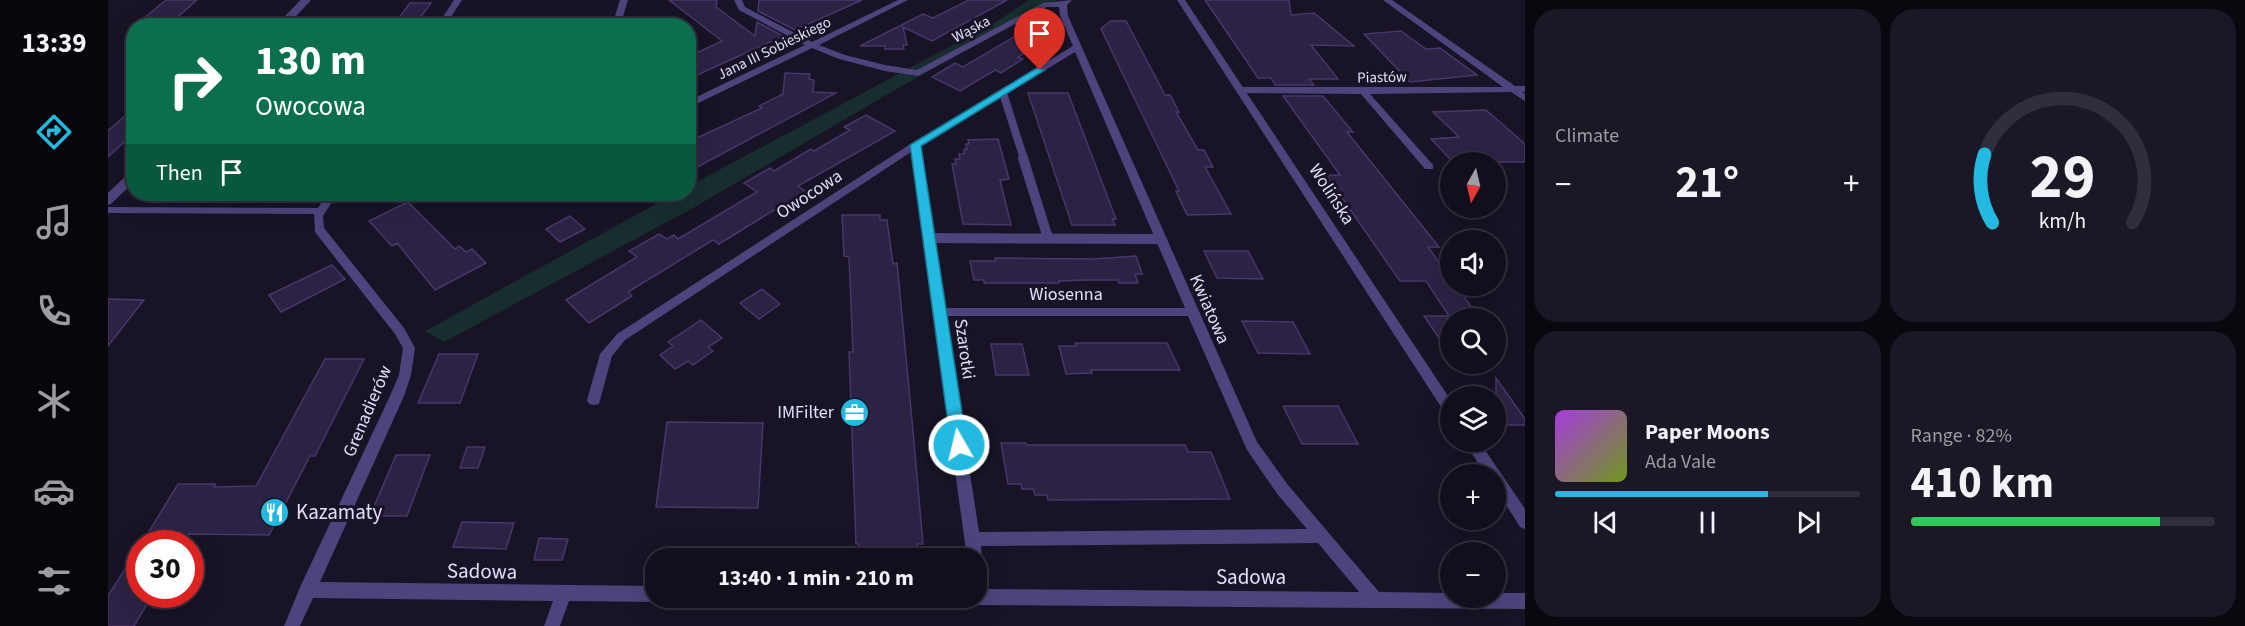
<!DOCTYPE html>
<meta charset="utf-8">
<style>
:root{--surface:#120e1c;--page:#1b1725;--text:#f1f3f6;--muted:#9c9ca3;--line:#312e3b;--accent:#23b9e0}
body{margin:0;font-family:"Source Sans 3",sans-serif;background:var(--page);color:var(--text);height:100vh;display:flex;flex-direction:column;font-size:22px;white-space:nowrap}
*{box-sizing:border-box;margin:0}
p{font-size:20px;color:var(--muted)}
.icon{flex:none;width:33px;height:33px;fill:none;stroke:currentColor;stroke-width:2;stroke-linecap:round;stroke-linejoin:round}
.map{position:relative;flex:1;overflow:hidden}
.drawer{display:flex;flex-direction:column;gap:9px;padding:9px;background:#0a080f;width:720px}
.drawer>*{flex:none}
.guide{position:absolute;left:18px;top:18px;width:570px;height:183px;border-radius:24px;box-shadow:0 6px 24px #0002,0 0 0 2px var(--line);background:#0b6e4f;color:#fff;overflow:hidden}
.needle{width:39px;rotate:188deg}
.buttons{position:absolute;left:1332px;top:152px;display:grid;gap:12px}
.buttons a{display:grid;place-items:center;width:66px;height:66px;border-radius:50%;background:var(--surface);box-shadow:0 6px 24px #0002,0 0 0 2px var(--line);font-size:30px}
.speed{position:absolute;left:18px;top:530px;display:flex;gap:12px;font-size:30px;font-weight:700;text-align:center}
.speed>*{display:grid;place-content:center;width:78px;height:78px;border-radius:50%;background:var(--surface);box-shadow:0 6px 24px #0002,0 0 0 2px var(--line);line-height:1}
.speed .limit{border:9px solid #d22;background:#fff;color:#111}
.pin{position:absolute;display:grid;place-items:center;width:51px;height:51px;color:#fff;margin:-62px -26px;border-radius:50% 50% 50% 0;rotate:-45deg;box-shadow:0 0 6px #0007}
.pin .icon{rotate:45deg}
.me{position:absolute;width:66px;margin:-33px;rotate:352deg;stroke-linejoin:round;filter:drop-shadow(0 0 4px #0008)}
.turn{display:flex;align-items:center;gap:21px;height:126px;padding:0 30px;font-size:27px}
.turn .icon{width:78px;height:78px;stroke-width:2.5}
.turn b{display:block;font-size:42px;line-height:51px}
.then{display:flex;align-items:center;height:57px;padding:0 30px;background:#0003;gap:12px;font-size:22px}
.big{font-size:45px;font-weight:700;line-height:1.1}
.drawer .card{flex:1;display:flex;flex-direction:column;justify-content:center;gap:9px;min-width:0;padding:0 21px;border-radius:24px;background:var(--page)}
.drawer .dial{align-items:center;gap:0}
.dial svg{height:156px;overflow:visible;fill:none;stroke:var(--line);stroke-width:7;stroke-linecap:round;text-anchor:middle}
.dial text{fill:var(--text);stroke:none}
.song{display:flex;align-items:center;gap:18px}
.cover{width:72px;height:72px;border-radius:9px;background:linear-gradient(135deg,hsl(280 70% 55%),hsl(80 70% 35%))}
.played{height:6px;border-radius:3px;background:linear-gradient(90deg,var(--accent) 70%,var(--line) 70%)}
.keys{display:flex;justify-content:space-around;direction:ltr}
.heat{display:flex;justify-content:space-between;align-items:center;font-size:33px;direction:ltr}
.charge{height:9px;border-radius:4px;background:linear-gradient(90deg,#34c759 82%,var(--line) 0)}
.drawer .tiles{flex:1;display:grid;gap:9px;grid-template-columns:repeat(2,1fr)}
.trip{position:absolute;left:537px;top:548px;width:342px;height:60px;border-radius:24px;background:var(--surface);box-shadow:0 6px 24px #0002,0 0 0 2px var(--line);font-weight:700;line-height:60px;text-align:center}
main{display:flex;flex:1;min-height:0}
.dock{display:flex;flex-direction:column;width:108px;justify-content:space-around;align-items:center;background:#07060b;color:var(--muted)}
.dock .icon{width:42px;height:42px}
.dock .selected{color:var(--accent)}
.dock b{font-size:27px;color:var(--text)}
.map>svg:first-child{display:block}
</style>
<main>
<nav class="dock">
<b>13:39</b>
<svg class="icon selected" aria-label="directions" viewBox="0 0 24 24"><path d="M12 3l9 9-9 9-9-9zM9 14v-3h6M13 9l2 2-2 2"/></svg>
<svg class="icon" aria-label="music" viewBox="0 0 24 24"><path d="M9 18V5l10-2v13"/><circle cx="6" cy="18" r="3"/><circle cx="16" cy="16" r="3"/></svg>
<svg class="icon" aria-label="phone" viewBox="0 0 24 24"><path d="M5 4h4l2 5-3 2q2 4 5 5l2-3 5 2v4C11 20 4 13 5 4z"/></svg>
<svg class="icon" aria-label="climate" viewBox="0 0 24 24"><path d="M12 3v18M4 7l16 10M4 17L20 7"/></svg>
<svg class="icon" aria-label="car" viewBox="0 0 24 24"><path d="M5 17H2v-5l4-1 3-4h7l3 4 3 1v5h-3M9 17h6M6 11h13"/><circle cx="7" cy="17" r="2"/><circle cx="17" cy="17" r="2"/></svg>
<svg class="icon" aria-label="filters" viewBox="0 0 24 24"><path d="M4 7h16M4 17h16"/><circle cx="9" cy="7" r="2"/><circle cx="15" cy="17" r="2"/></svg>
</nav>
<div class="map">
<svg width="1417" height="626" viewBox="0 0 1417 626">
<rect width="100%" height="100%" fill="#181325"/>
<path fill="#172d2e" d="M921 0H949L794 86 585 208 336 342 317 331 566 194H580L581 186 891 20Z"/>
<path fill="#2c2244" stroke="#47376c" stroke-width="1.5" d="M58 0H89L59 26H27Z
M561 0H609L608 7 647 36 649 22 675 36 580 79V57L614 41Z
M651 0H754L687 30 650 11Z
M861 0H899L824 41 795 27 799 45H795L796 49H777V46H752L815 14 825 18Z
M1097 0H1181L1183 15 1206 13 1246 46 1203 45 1230 79H1201L1206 85H1167L1163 78H1150Z
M302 3H323L306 26H285Z
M1002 21H1018L1057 95H1062L1071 112H1068L1090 150H1096L1105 167H1097L1123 214 1079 215 1068 191H1071L993 29Z
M921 28 941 37 910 57 915 59 893 73 887 70 852 91 824 77 847 63 855 67Z
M1293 31 1318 49 1332 48 1369 75 1302 82 1256 34Z
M677 73 702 74 701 79 706 80 705 92 728 93 580 172V142L654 108 651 106 675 94Z
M920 93H960L1008 219H1004L1007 225H964Z
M1175 96H1215L1245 132H1239L1331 247H1320L1342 278V285H1348L1371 318H1342V354L1316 316H1341L1318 281H1292L1218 175H1232Z
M26 108 25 134 0 157V131Z
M1378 110 1417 144V162H1345L1323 139 1351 137 1325 112Z
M758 115 787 131 690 186 702 194 676 211 671 207 611 244 605 240 520 292 524 296 481 323 458 300 529 257 521 251 551 234 559 239 566 235 570 239 649 192 636 183 662 168 666 171 703 149 706 151 742 130 736 127Z
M890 139 901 179 892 180 903 225 855 224 844 164H848L847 159H852L851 154H856V149H859L858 144H861L860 140Z
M300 202 347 249 351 246 358 252 364 249 378 263 327 290 289 243 284 246 261 221Z
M734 215H772V220H779L785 264 789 263 805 431 815 544H809V549H751V544H748L741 352H745L741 257 736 256Z
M462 216 477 229 452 242 438 229Z
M1096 251H1140L1155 279 1109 278Z
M1028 256 1034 274H1027L1030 283H1011L1010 280H976L951 281V283H876V280H866L862 261H888L887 258 985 259Z
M224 265 237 279 173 312 161 295Z
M654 289 672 304 651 319 632 303Z
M0 299 36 300 0 346Z
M593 320 614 338 600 347 605 351 585 365 580 361 567 369 552 355 565 346 560 342Z
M1134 321 1185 322 1202 354 1150 353Z
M967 343H1059L1072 370H983L984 373 958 374 951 346H968Z
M883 344H914L921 375H888Z
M331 354H370L352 403H310Z
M217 359H256L207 456H202L161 535 81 534 74 543H34L70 484H107L106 487 148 486Z
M1388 378 1417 419V425H1393L1388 417Z
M1175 406H1230L1250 444H1194Z
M559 422 655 423 650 508 548 507Z
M893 443H918V445H1077L1080 452H1103L1122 499 940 500 939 495H927L925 489H914L913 484H900Z
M359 447H377L370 468H352Z
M288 455H322L299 516H262Z
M354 522 406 523 398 549 345 547Z
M431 538 460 539 454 560H426Z
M32 545V594H45L26 626H0V596Z"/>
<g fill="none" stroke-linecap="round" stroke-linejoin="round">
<path stroke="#4d447e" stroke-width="8" d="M173 26 198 0
M895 93 916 159"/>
<path stroke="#4d447e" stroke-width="10" d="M915 158 940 238
M0 200 26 175
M821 238 1052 239"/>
<path fill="#4d447e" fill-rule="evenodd" d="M346 0H354L337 26H329Z
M512 0H520L512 26H504Z
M626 0H634L637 7 704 42 790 0H800L711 45 737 55 777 65 809 70 935 3 964 0 959 5 960 16 1149 442 1180 485 1271 592 1342 593V597H1388V593H1417V609L868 605 862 603 860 597H868V558H859L803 152 517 340 504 356 491 404 486 405 481 404 479 400 492 354 509 334 804 143 965 46 952 16 951 7H939L810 76 777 71 731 59 704 48 580 108V101L697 45 631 10ZM967 52 1077 308H837L812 146ZM838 316H1080L1139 450 1170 495 1199 529 871 532ZM1210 543 1251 592 880 589 874 561 873 546Z
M1275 0H1284L1407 86H1417V92H1414L1417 94V101L1403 92 1262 94 1325 165V169H1317L1253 94 1132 93 1128 90 1132 87H1395Z
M219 194H229L215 216 216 228 296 328 307 348 303 375 296 396 212 582 548 586V597H555L554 600 548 602 461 601 452 626H436L445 601 205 598 192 626H176L193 585 282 396 291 375 295 348 287 334 207 232 206 214 0 213V207L210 208Z"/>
<path fill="#4d447e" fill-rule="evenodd" d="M1069 0H1077L1342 399V414L1337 413Z
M1356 441H1371L1417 509V529L1412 527 1388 489V474H1377Z"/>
</g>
<path fill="#23b9e0" stroke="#177892" stroke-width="1.5" d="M929 68 937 70 813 146 859 445 857 450 851 452 845 450 843 445 802 145Z"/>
<defs>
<symbol id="office-disc" viewBox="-11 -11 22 22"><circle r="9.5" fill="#23b9e0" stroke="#181325"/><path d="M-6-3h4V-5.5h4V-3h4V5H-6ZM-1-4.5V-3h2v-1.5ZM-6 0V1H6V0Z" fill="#fff"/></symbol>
<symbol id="restaurant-disc" viewBox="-11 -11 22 22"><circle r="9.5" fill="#23b9e0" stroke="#181325"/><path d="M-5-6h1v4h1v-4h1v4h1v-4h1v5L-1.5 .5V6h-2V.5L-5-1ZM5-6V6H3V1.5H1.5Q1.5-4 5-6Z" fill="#fff"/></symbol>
</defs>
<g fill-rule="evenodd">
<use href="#office-disc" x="730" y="396" width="33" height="33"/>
<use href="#restaurant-disc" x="150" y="496" width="33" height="33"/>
</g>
<g text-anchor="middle" stroke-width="6" stroke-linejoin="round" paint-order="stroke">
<g font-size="15" fill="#e3dcfa" stroke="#181325">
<text transform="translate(863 29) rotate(-28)" y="5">Wąska</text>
<text transform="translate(666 48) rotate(-26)" y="5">Jana III Sobieskiego</text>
<text transform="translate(1274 77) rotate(-1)" y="5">Piastów</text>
</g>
<g font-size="18" fill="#e3dcfa" stroke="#181325">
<text transform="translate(701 194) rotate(-33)" y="6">Owocowa</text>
<text transform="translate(1224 194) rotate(57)" y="6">Wolińska</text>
<text x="958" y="300">Wiosenna</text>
<text transform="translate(1102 309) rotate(66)" y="6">Kwiatowa</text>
<text transform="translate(857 349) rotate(82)" y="6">Szarotki</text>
<text transform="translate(259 411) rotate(-67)" y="6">Grenadierów</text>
</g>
<g font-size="18" fill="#e3dcfa" stroke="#181325" text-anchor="end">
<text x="726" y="418">IMFilter</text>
</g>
<g font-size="21" fill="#e3dcfa" stroke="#181325" text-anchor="start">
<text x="188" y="519">Kazamaty</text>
</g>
<g font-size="21" fill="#e3dcfa" stroke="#181325">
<text transform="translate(374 571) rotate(1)" y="7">Sadowa</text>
<text x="1143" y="584">Sadowa</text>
</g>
</g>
</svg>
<div class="buttons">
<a><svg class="needle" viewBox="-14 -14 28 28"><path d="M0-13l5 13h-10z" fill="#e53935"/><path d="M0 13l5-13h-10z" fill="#9c9ca3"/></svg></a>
<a><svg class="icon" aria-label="sound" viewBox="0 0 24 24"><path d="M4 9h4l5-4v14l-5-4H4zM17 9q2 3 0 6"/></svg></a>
<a><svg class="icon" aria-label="search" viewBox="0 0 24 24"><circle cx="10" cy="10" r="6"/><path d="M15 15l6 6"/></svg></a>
<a><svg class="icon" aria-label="layers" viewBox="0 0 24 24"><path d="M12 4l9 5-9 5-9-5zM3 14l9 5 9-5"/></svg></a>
<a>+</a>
<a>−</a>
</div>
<div class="speed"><div class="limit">30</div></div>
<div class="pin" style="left:932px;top:70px;background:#d93025"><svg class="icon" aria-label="arrive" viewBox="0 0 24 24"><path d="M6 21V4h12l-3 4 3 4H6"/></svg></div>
<svg class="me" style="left:851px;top:445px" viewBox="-20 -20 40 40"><circle r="17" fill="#23b9e0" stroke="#fff" stroke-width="3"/><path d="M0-11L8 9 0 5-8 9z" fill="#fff"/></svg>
<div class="trip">13:40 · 1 min · 210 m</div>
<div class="guide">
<div class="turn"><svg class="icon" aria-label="right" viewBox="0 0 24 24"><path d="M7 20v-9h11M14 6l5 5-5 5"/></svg><div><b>130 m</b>Owocowa</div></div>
<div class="then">Then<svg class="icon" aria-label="arrive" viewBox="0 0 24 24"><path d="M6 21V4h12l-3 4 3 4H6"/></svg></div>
</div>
</div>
<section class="drawer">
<div class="tiles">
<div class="card"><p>Climate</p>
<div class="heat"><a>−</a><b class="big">21°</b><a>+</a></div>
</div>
<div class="card dial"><svg viewBox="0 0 100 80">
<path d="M14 69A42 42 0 1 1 86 69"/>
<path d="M14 69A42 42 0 0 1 10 34" stroke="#23b9e0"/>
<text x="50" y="56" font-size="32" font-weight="700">29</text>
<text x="50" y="72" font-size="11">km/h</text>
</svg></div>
<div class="card">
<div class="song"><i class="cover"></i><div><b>Paper Moons</b><p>Ada Vale</p></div></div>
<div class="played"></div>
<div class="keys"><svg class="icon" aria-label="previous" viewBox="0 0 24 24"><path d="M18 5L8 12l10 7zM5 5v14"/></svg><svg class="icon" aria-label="pause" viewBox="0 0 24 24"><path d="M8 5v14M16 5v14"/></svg><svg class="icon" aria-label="next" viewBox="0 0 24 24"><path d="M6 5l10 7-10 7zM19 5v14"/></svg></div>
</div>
<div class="card"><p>Range · 82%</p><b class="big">410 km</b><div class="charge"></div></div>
</div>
</section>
</main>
